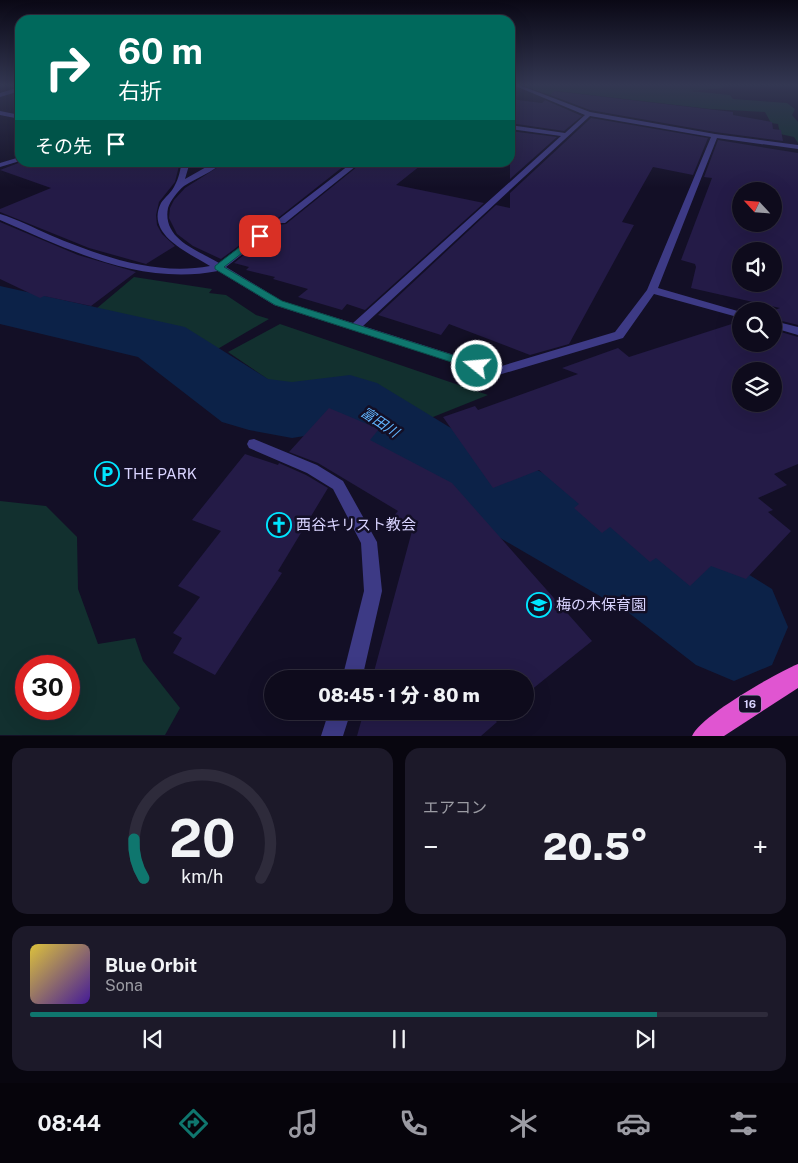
<!DOCTYPE html>
<html lang="ja">
<meta charset="utf-8">
<style>
:root{--surface:#0e0b1c;--page:#1c1929;--text:#f1f3f6;--muted:#9b9ba3;--line:#2e2b3b;--accent:#0f766e}
body{margin:0;font-family:"Public Sans","Noto Sans JP",sans-serif;background:var(--page);color:var(--text);height:100vh;display:flex;flex-direction:column;font-size:19px;white-space:nowrap}
*{box-sizing:border-box;margin:0}
p{font-size:16px;color:var(--muted)}
.icon{flex:none;width:28px;height:28px;fill:none;stroke:currentColor;stroke-width:2;stroke-linecap:round;stroke-linejoin:round}
.map{position:relative;height:736px;overflow:hidden}
.drawer{display:flex;flex-direction:column;gap:12px;padding:12px;background:#08060f;flex:1}
.drawer>*{flex:none}
.hud{position:absolute;left:15px;top:15px;width:500px;height:152px;border-radius:15px;box-shadow:0 5px 20px #0002,0 0 0 1px var(--line);background:#00695c;color:#fff;overflow:hidden}
.needle{width:32px;rotate:296deg}
.tools{position:absolute;left:732px;top:182px;display:grid;gap:10px}
.tools a{display:grid;place-items:center;width:50px;height:50px;border-radius:50%;background:var(--surface);box-shadow:0 5px 20px #0002,0 0 0 1px var(--line);font-size:25px}
.speed{position:absolute;left:15px;top:655px;display:flex;gap:10px;font-size:25px;font-weight:700;text-align:center}
.speed>*{display:grid;place-content:center;width:65px;height:65px;border-radius:50%;background:var(--surface);box-shadow:0 5px 20px #0002,0 0 0 1px var(--line);line-height:1}
.speed .limit{border:8px solid #d22;background:#fff;color:#111}
.pin{position:absolute;display:grid;place-items:center;width:42px;height:42px;color:#fff;margin:-21px;border-radius:10px;box-shadow:0 2px 8px #0006}
.me{position:absolute;width:55px;margin:-28px;rotate:287deg;stroke-linejoin:round;filter:drop-shadow(0 0 4px #0008)}
.turn{display:flex;align-items:center;gap:18px;height:105px;padding:0 20px;font-size:22px}
.turn .icon{width:65px;height:65px;stroke-width:2.5}
.turn b{display:block;font-size:35px;line-height:42px}
.then{display:flex;align-items:center;height:48px;padding:0 20px;background:#0003;gap:10px;font-size:19px}
.big{font-size:38px;font-weight:800;line-height:1.1}
.drawer .widget{flex:1;display:flex;flex-direction:column;justify-content:center;gap:8px;min-width:0;padding:0 18px;border-radius:15px;background:var(--page)}
.drawer .dial{align-items:center;gap:0}
.dial svg{height:130px;overflow:visible;fill:none;stroke:var(--line);stroke-width:7;stroke-linecap:round;text-anchor:middle}
.dial text{fill:var(--text);stroke:none}
.song{display:flex;align-items:center;gap:15px}
.cover{width:60px;height:60px;border-radius:8px;background:linear-gradient(135deg,hsl(50 70% 55%),hsl(260 70% 35%))}
.played{height:5px;border-radius:2px;background:linear-gradient(90deg,var(--accent) 85%,var(--line) 85%)}
.keys{display:flex;justify-content:space-around;direction:ltr}
.heat{display:flex;justify-content:space-between;align-items:center;font-size:28px;direction:ltr}
.drawer .tiles{flex:1;display:grid;gap:12px;grid-template-columns:1fr 1fr}
.widget:last-child{grid-column:span 2}
.trip{position:absolute;left:264px;top:670px;width:270px;height:50px;border-radius:25px;background:var(--surface);box-shadow:0 5px 20px #0002,0 0 0 1px var(--line);font-weight:800;line-height:50px;text-align:center}
.tab-bar{display:flex;height:80px;justify-content:space-around;align-items:center;background:#06040b;color:var(--muted)}
.tab-bar .icon{width:35px;height:35px}
.tab-bar .current{color:var(--accent)}
.tab-bar b{font-size:22px;color:var(--text)}
.map>svg:first-child{display:block}
</style>
<div class="map">
<svg width="798" height="736" viewBox="0 0 798 736">
<rect width="100%" height="100%" fill="#130f26"/>
<path fill="#12302f" fill-rule="evenodd" d="M520 85H722L723 88 689 91 730 95 733 99 787 103 795 109 792 115 798 122V143L794 137 780 134 778 124 771 123 765 112 710 109 556 91 550 95Z
M134 277 212 289 209 293 226 295 256 315 269 319 209 354 253 386 249 398 161 334 90 314Z
M280 324 488 395 418 423 403 416 404 407 352 392 343 385 268 395 269 380 228 352Z
M0 501 46 506 77 537 78 589 98 644 135 638 143 661 180 708 165 735H0ZM69 666V709H26V666Z"/>
<g fill="none" stroke-linecap="round" stroke-linejoin="round">
<path fill="#0c2248" fill-rule="evenodd" d="M0 286 185 327 268 379 292 382 350 375 377 383 469 439 701 545 772 589 788 627 772 665 734 681 696 665 629 613 409 485 336 431 292 438 249 430 222 422 138 357 0 324Z"/>
</g>
<path fill="#241b47" fill-rule="evenodd" d="M554 91 733 112V115L772 122 773 129 781 130 783 141 715 132 590 110 550 95Z
M510 99 542 103 545 100 582 116 564 131 510 123Z
M591 118 708 138 693 175 653 167 622 222 634 225 569 344 530 355 449 324 441 335 378 315 496 205 510 208V193Z
M510 131 557 137 510 179Z
M718 140 798 153V325L774 319 772 311 780 308 691 288 696 267 695 264 681 260 712 178 704 177ZM741 191H774V224H741ZM741 251H774V284H741Z
M21 162H180L175 182 159 202 156 215 157 225 162 234 175 246 146 264 89 248 0 212V209L51 188 0 170Z
M226 162H349L278 218 279 225 286 224 363 162H425L396 185 484 203 365 310 347 304 342 310 298 297 308 289 273 279 275 277 246 270 249 267 234 263 264 239V233H256L221 259 193 246 177 234 169 218 170 208 174 200 185 188Z
M0 222 78 255 136 272 91 306 44 296 40 298 0 279Z
M741 321V344H774V330L798 337V464L774 474 787 485 758 498 773 510 768 512 791 531 746 579 711 566 690 586 656 558 650 562 610 527 602 533 574 508 579 504 539 470 493 488 443 417 475 406 478 410 578 374 562 368 618 348 629 357ZM741 371H774V404H741Z
M329 408 379 429 370 440 452 483 592 641 525 695V679H372L412 531 391 519 398 511 318 463 289 452Z
M245 454 278 465 279 463 306 475 328 488 278 571 282 573 215 675 173 653 182 638 173 633 200 597 178 586 221 531 192 520Z
M364 711H504L494 719 497 722 481 736H357Z"/>
<g fill="none" stroke-linecap="round" stroke-linejoin="round">
<path fill="#3d3a85" fill-rule="evenodd" d="M513 85H519L590 112 715 134 798 145V149L717 138 658 288 741 312V318L654 294 623 338 495 376 274 305 218 271C141 286 69 250 0 220V214C17 219 34 228 50 235 100 256 155 276 210 266 189 253 145 235 161 203 165 197 172 192 175 185 179 178 180 170 182 162H190L185 179 215 162H224C212 172 197 178 184 186 178 191 170 201 168 208 162 239 197 250 219 263L257 234H263V238L226 267 282 301 353 323 561 136 510 129V125L565 133 585 115ZM590 116 711 137 647 290 615 332 495 368 363 326Z
M20 87V91L0 97V93Z
M0 111 20 115V119L0 115Z
M20 157V161L0 167V163Z
M353 162H361L285 223H279V219Z
M470 162H491L492 164 488 166Z
M774 321 798 327V335L774 328Z
M254 439 317 465 343 481 377 542 382 591 362 679H342L364 591 361 543 333 489 307 473 249 448 247 444 249 440Z
M329 711H351L343 736H321Z"/>
<path fill="#e055d1" fill-rule="evenodd" d="M798 664V688L724 736H692C700 716 776 673 798 664Z"/>
</g>
<linearGradient id="sky" x2="0" y2="1"><stop stop-color="#0a0815"/><stop offset="0.45" stop-color="#333752"/><stop offset="1" stop-color="#333752" stop-opacity="0"/></linearGradient>
<rect width="798" height="188" fill="url(#sky)"/>
<path fill="#0f766e" stroke="#0a4d48" d="M257 234 264 236 224 267 282 301 481 364 483 366 477 370 473 369 275 305 215 269V266Z"/>
<defs>
<symbol id="parking-ring" viewBox="-11 -11 22 22"><circle r="9.5" fill="#130f26" stroke="#00e5ff" stroke-width="1.5"/><path d="M-3.5-5.5H1a3.5 3.5 0 0 1 0 7H-1V5.5H-3.5ZM-1-3.4V-.6H.8a1.4 1.4 0 0 0 0-2.8Z" fill="#00e5ff"/></symbol>
<symbol id="church-ring" viewBox="-11 -11 22 22"><circle r="9.5" fill="#130f26" stroke="#00e5ff" stroke-width="1.5"/><path d="M-1.2-6h2.4v3.5h3.3v2.4h-3.3V6h-2.4V-.1h-3.3v-2.4h3.3Z" fill="#00e5ff"/></symbol>
<symbol id="school-ring" viewBox="-11 -11 22 22"><circle r="9.5" fill="#130f26" stroke="#00e5ff" stroke-width="1.5"/><path d="M0-5L7-2L0 1L-7-2ZM-4 1L0 2.5L4 1V4Q0 6-4 4Z" fill="#00e5ff"/></symbol>
</defs>
<g fill-rule="evenodd">
<use href="#parking-ring" x="93" y="460" width="28" height="28"/>
<use href="#church-ring" x="265" y="511" width="28" height="28"/>
<use href="#school-ring" x="525" y="591" width="28" height="28"/>
</g>
<g text-anchor="middle" stroke-width="5" stroke-linejoin="round" paint-order="stroke">
<rect fill="#130f26" stroke="#9e99be" stroke-width="1" x="739" y="695.5" width="22" height="17" rx="4"/>
<g font-size="11" font-weight="bold" fill="#d9d4ff">
<text x="750" y="708">16</text>
</g>
<g font-size="14" font-style="italic" fill="#62b6ff" stroke="#130f26">
<text transform="translate(380 422) rotate(34)" y="5">富田川</text>
</g>
<g font-size="15" fill="#d9d4ff" stroke="#130f26" text-anchor="start">
<text x="124" y="479">THE PARK</text>
<text x="296" y="530">西谷キリスト教会</text>
<text x="556" y="610">梅の木保育園</text>
</g>
</g>
</svg>
<div class="tools">
<a><svg class="needle" viewBox="-14 -14 28 28"><path d="M0-13l5 13h-10z" fill="#e53935"/><path d="M0 13l5-13h-10z" fill="#9b9ba3"/></svg></a>
<a><svg class="icon" aria-label="sound" viewBox="0 0 24 24"><path d="M4 9h4l5-4v14l-5-4H4zM17 9q2 3 0 6"/></svg></a>
<a><svg class="icon" aria-label="search" viewBox="0 0 24 24"><circle cx="10" cy="10" r="6"/><path d="M15 15l6 6"/></svg></a>
<a><svg class="icon" aria-label="layers" viewBox="0 0 24 24"><path d="M12 4l9 5-9 5-9-5zM3 14l9 5 9-5"/></svg></a>
</div>
<div class="speed"><div class="limit">30</div></div>
<div class="pin" style="left:260px;top:236px;background:#d93025"><svg class="icon" aria-label="arrive" viewBox="0 0 24 24"><path d="M6 21V4h12l-3 4 3 4H6"/></svg></div>
<svg class="me" style="left:477px;top:366px" viewBox="-20 -20 40 40"><circle r="17" fill="#0f766e" stroke="#fff" stroke-width="3"/><path d="M0-11L8 9 0 5-8 9z" fill="#fff"/></svg>
<div class="trip">08:45 · 1 分 · 80 m</div>
<div class="hud">
<div class="turn"><svg class="icon" aria-label="right" viewBox="0 0 24 24"><path d="M7 20v-9h11M14 6l5 5-5 5"/></svg><div><b>60 m</b>右折</div></div>
<div class="then">その先<svg class="icon" aria-label="arrive" viewBox="0 0 24 24"><path d="M6 21V4h12l-3 4 3 4H6"/></svg></div>
</div>
</div>
<section class="drawer">
<div class="tiles">
<div class="widget dial"><svg viewBox="0 0 100 80">
<path d="M14 69A42 42 0 1 1 86 69"/>
<path d="M14 69A42 42 0 0 1 8 45" stroke="#0f766e"/>
<text x="50" y="56" font-size="32" font-weight="700">20</text>
<text x="50" y="72" font-size="11">km/h</text>
</svg></div>
<div class="widget"><p>エアコン</p>
<div class="heat"><a>−</a><b class="big">20.5°</b><a>+</a></div>
</div>
<div class="widget">
<div class="song"><i class="cover"></i><div><b>Blue Orbit</b><p>Sona</p></div></div>
<div class="played"></div>
<div class="keys"><svg class="icon" aria-label="previous" viewBox="0 0 24 24"><path d="M18 5L8 12l10 7zM5 5v14"/></svg><svg class="icon" aria-label="pause" viewBox="0 0 24 24"><path d="M8 5v14M16 5v14"/></svg><svg class="icon" aria-label="next" viewBox="0 0 24 24"><path d="M6 5l10 7-10 7zM19 5v14"/></svg></div>
</div>
</div>
</section>
<nav class="tab-bar">
<b>08:44</b>
<svg class="icon current" aria-label="directions" viewBox="0 0 24 24"><path d="M12 3l9 9-9 9-9-9zM9 14v-3h6M13 9l2 2-2 2"/></svg>
<svg class="icon" aria-label="music" viewBox="0 0 24 24"><path d="M9 18V5l10-2v13"/><circle cx="6" cy="18" r="3"/><circle cx="16" cy="16" r="3"/></svg>
<svg class="icon" aria-label="phone" viewBox="0 0 24 24"><path d="M5 4h4l2 5-3 2q2 4 5 5l2-3 5 2v4C11 20 4 13 5 4z"/></svg>
<svg class="icon" aria-label="climate" viewBox="0 0 24 24"><path d="M12 3v18M4 7l16 10M4 17L20 7"/></svg>
<svg class="icon" aria-label="car" viewBox="0 0 24 24"><path d="M5 17H2v-5l4-1 3-4h7l3 4 3 1v5h-3M9 17h6M6 11h13"/><circle cx="7" cy="17" r="2"/><circle cx="17" cy="17" r="2"/></svg>
<svg class="icon" aria-label="filters" viewBox="0 0 24 24"><path d="M4 7h16M4 17h16"/><circle cx="9" cy="7" r="2"/><circle cx="15" cy="17" r="2"/></svg>
</nav>
